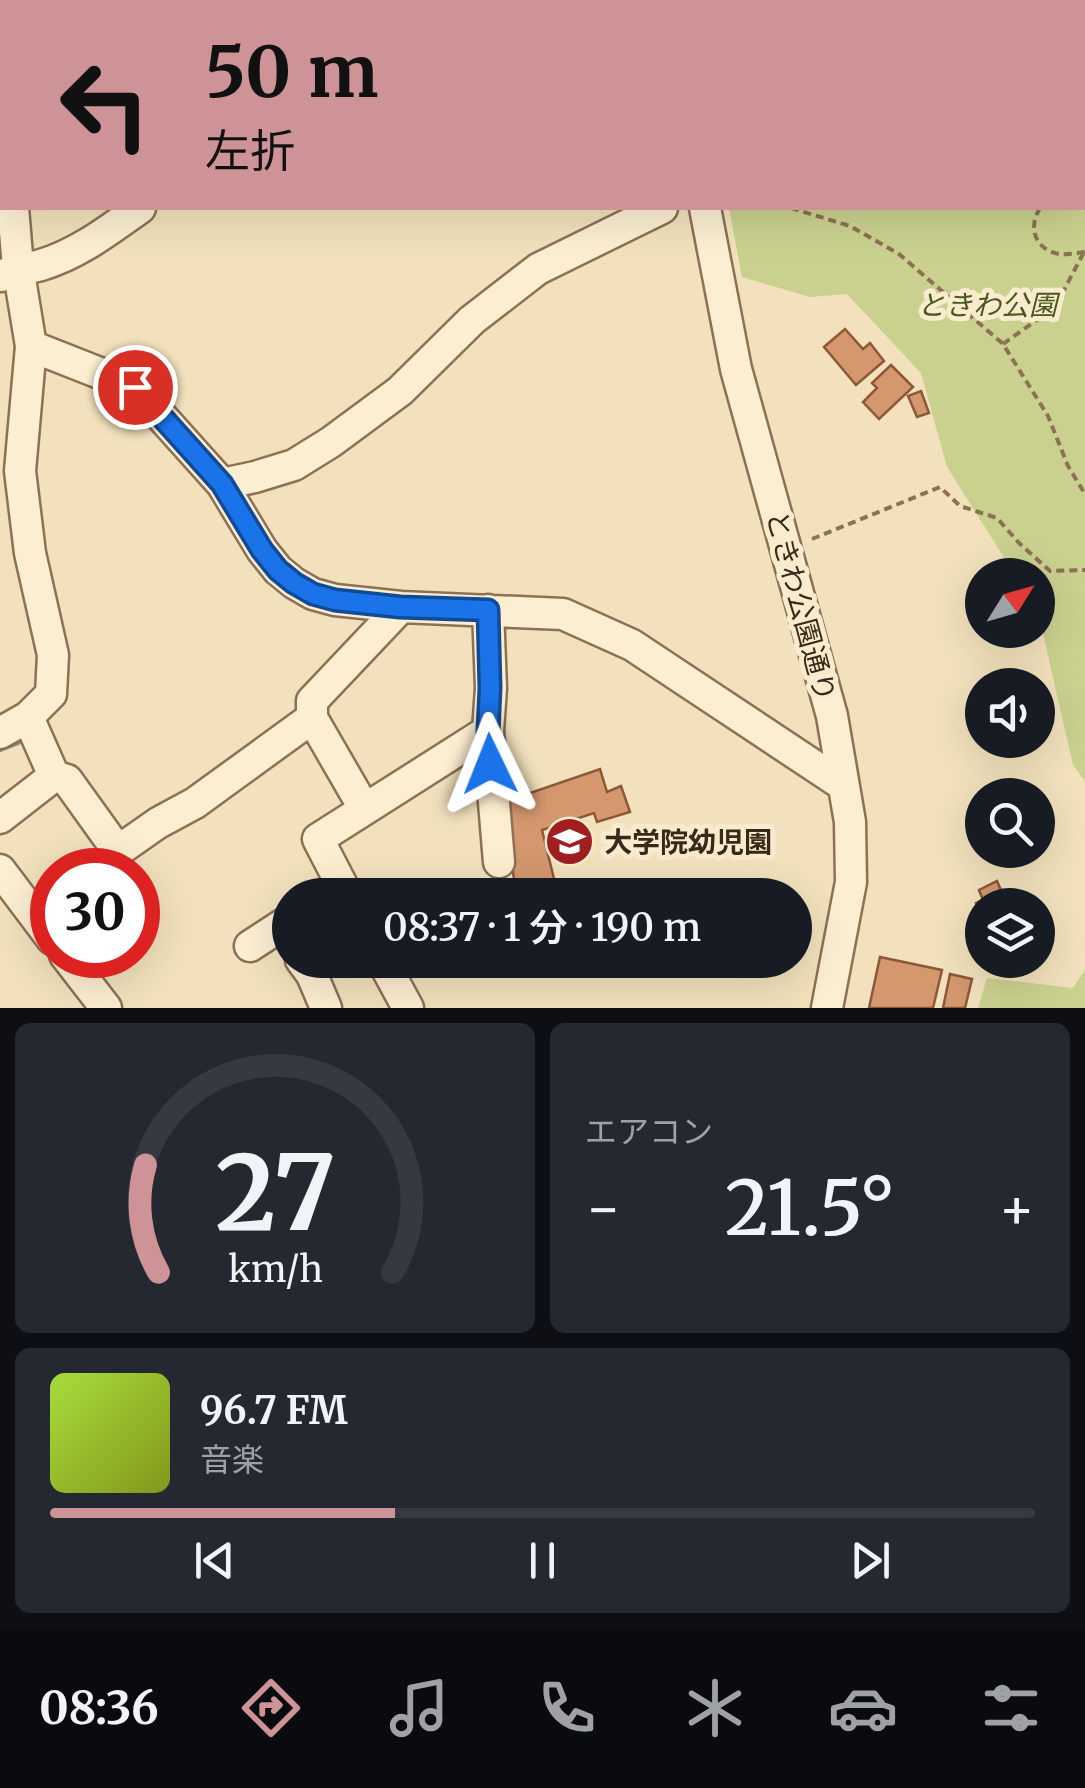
<!DOCTYPE html>
<html lang="ja">
<meta charset="utf-8">
<style>
:root{--surface:#171b24;--page:#242831;--text:#f1f3f6;--muted:#9ea1a6;--line:#363941;--accent:#cd9396}
body{margin:0;font-family:Merriweather,"Noto Sans JP",serif;background:var(--page);color:var(--text);height:100vh;display:flex;flex-direction:column;font-size:38px;white-space:nowrap}
*{box-sizing:border-box;margin:0}
p{font-size:32px;color:var(--muted)}
.icon{flex:none;width:55px;height:55px;fill:none;stroke:currentColor;stroke-width:2;stroke-linecap:round;stroke-linejoin:round}
.map{position:relative;height:1008px;overflow:hidden}
.side{display:flex;flex-direction:column;gap:15px;padding:15px;background:#0d0f14;flex:1}
.side>*{flex:none}
.hud{position:absolute;left:0px;top:0px;width:1085px;height:210px;box-shadow:0 10px 40px #0002;background:#cd9396;color:#111;overflow:hidden}
.needle{width:65px;rotate:53deg}
.tools{position:absolute;left:965px;top:558px;display:grid;gap:20px}
.tools a{display:grid;place-items:center;width:90px;height:90px;border-radius:50%;background:var(--surface);box-shadow:0 10px 40px #0002;font-size:50px}
.speed{position:absolute;left:30px;top:848px;display:flex;gap:20px;font-size:50px;font-weight:700;text-align:center}
.speed>*{display:grid;place-content:center;width:130px;height:130px;border-radius:50%;background:var(--surface);box-shadow:0 10px 40px #0002;line-height:1}
.speed .limit{border:15px solid #d22;background:#fff;color:#111}
.pin{position:absolute;display:grid;place-items:center;width:85px;height:85px;color:#fff;margin:-42px;border:5px solid #fff;border-radius:50%;box-shadow:0 2px 10px #0007}
.me{position:absolute;width:110px;margin:-55px;rotate:358deg;stroke-linejoin:round;filter:drop-shadow(0 0 8px #0008)}
.turn{display:flex;align-items:center;gap:35px;height:210px;padding:0 40px;font-size:45px}
.turn .icon{width:130px;height:130px;stroke-width:2.5}
.turn b{display:block;font-size:70px;line-height:85px}
.big{font-size:75px;font-weight:600;line-height:1.1}
.side .card{flex:1;display:flex;flex-direction:column;justify-content:center;gap:15px;min-width:0;padding:0 35px;border-radius:15px;background:var(--page)}
.side .dial{align-items:center;gap:0}
.dial svg{height:260px;overflow:visible;fill:none;stroke:var(--line);stroke-width:7;stroke-linecap:round;text-anchor:middle}
.dial text{fill:var(--text);stroke:none}
.song{display:flex;align-items:center;gap:30px}
.cover{width:120px;height:120px;border-radius:15px;background:linear-gradient(135deg,hsl(80 70% 55%),hsl(70 70% 35%))}
.played{height:10px;border-radius:5px;background:linear-gradient(90deg,var(--accent) 35%,var(--line) 35%)}
.keys{display:flex;justify-content:space-around;direction:ltr}
.heat{display:flex;justify-content:space-between;align-items:center;font-size:55px;direction:ltr}
.side .tiles{flex:1;display:grid;gap:15px;grid-template-columns:1fr 1fr}
.card:last-child{grid-column:span 2}
.trip{position:absolute;left:272px;top:878px;width:540px;height:100px;border-radius:50px;background:var(--surface);box-shadow:0 10px 40px #0002;font-weight:600;line-height:100px;text-align:center}
.dock{display:flex;height:160px;justify-content:space-around;align-items:center;background:#090b0e;color:var(--muted)}
.dock .icon{width:70px;height:70px}
.dock .on{color:var(--accent)}
.dock b{font-size:45px;color:var(--text)}
.map>svg:first-child{display:block}
</style>
<div class="map">
<svg width="1085" height="1008" viewBox="0 0 1085 1008">
<rect width="100%" height="100%" fill="#f2e1bc"/>
<path fill="#cad18f" d="M695 0H1054L1052 2H695Z
M1083 128 1085 129V781L1073 765 1038 612V575H1015L947 467 921 373 847 294 810 297 742 277 729 208H1082Z
M1085 970V1008H978L987 978 1073 988Z"/>
<g fill="none" stroke-linecap="round" stroke-linejoin="round">
<path stroke="#679186" stroke-width="6" d="M0 749 18 742"/>
</g>
<path fill="#d4976e" stroke="#8d5837" stroke-width="2.5" d="M845 329 863 349 870 343 884 361 856 385 824 347Z
M891 365 913 387 879 419 863 402 877 388 872 383Z
M921 391 929 413 917 417 908 396Z
M600 769 607 792 621 786 630 812 597 822 594 813 542 830 558 895H516L504 802Z
M997 881 1006 902 1020 895 1025 905H982V917L976 903 983 900 979 890Z
M880 957 942 970 933 1008H869Z
M950 974 972 979 965 1008H943Z"/>
<g fill="none" stroke-linecap="round" stroke-linejoin="round">
<defs>
<path id="minor" d="M669 0V2
M0 18 2 56
M705 208 736 369 832 716 850 822 851 882 827 1008
M1 276C19 267 24 270 41 265 78 254 109 230 140 208
M31 346 135 387 222 484 262 550 278 570 294 583 313 594 335 600 401 607 563 614 632 645 843 785
M222 484 255 477 294 465 331 442 400 391 472 320 538 269 662 208
M488 610 491 688 488 731 499 862
M28 717 54 776 67 780 118 851
M0 733 28 717 51 694 53 655 30 553 20 471 31 346 18 267 13 208
M364 808 312 718V701L401 607
M0 818 54 776
M0 870 52 939
M100 870 118 851 158 823 195 803 312 718
M347 895 318 839 488 731
M250 946 290 920
M65 955 106 1008
M301 960 312 975 326 1008
M382 960 408 1008"/>
</defs>
<use href="#minor" stroke="#8c7154" stroke-width="35"/>
<path stroke="#8c7154" stroke-width="4" stroke-dasharray="8 5" stroke-linecap="butt" d="M52 0 55 2
M250 0V2
M448 0 458 2
M143 2 148 0
M1082 197H1085
M791 208 850 226 899 254 1003 344 1048 416 1068 466 1085 494
M1040 208C1028 227 1034 249 1059 254 1066 255 1078 253 1085 252
M1003 344 1055 307 1084 252
M812 539 940 487 960 506 997 518 1019 543 1050 571 1085 570"/>
<use href="#minor" stroke="#fceed0" stroke-width="30"/>
</g>
<g fill="none" stroke-linecap="round" stroke-linejoin="round">
<defs>
<path id="route" d="M135 387 222 484 262 550 278 570 294 583 313 594 335 600 400 607 488 610 490 688 488 731 490 764"/>
</defs>
<use href="#route" stroke="#114b97" stroke-width="25"/>
<use href="#route" stroke="#1a73e8" stroke-width="18"/>
</g>
<defs>
<symbol id="school-disc" viewBox="-11 -11 22 22"><circle r="9.5" fill="#a11e21" stroke="#f9ebcd"/><path d="M0-5L7-2L0 1L-7-2ZM-4 1L0 2.5L4 1V4Q0 6-4 4Z" fill="#fff"/></symbol>
</defs>
<g fill-rule="evenodd">
<use href="#school-disc" x="542" y="814" width="55" height="55"/>
</g>
<g text-anchor="middle" stroke-width="10" stroke-linejoin="round" paint-order="stroke">
<g font-size="28" font-style="italic" fill="#4a581f" stroke="#f9ebcd">
<text x="987" y="315">ときわ公園</text>
</g>
<g font-size="28" fill="#39291a" stroke="#f9ebcd">
<text transform="translate(801 606) rotate(75)" y="10">ときわ公園通り</text>
</g>
<g font-size="28" font-weight="bold" fill="#39291a" stroke="#f9ebcd" text-anchor="start">
<text x="604" y="852">大学院幼児園</text>
</g>
</g>
</svg>
<div class="tools">
<a><svg class="needle" viewBox="-14 -14 28 28"><path d="M0-13l5 13h-10z" fill="#e53935"/><path d="M0 13l5-13h-10z" fill="#9ea1a6"/></svg></a>
<a><svg class="icon" aria-label="sound" viewBox="0 0 24 24"><path d="M4 9h4l5-4v14l-5-4H4zM17 9q2 3 0 6"/></svg></a>
<a><svg class="icon" aria-label="search" viewBox="0 0 24 24"><circle cx="10" cy="10" r="6"/><path d="M15 15l6 6"/></svg></a>
<a><svg class="icon" aria-label="layers" viewBox="0 0 24 24"><path d="M12 4l9 5-9 5-9-5zM3 14l9 5 9-5"/></svg></a>
</div>
<div class="speed"><div class="limit">30</div></div>
<div class="pin" style="left:135px;top:387px;background:#d93025"><svg class="icon" aria-label="arrive" viewBox="0 0 24 24"><path d="M6 21V4h12l-3 4 3 4H6"/></svg></div>
<svg class="me" style="left:490px;top:764px" viewBox="-20 -20 40 40"><path d="M0-17L14 15 0 8-14 15z" fill="#1a73e8" stroke="#fff" stroke-width="4"/></svg>
<div class="trip">08:37 · 1 分 · 190 m</div>
<div class="hud">
<div class="turn"><svg class="icon" aria-label="left" viewBox="0 0 24 24"><path d="M17 20v-9H6M10 6l-5 5 5 5"/></svg><div><b>50 m</b>左折</div></div>
</div>
</div>
<section class="side">
<div class="tiles">
<div class="card dial"><svg viewBox="0 0 100 80">
<path d="M14 69A42 42 0 1 1 86 69"/>
<path d="M14 69A42 42 0 0 1 10 36" stroke="#cd9396"/>
<text x="50" y="56" font-size="32" font-weight="700">27</text>
<text x="50" y="72" font-size="11">km/h</text>
</svg></div>
<div class="card"><p>エアコン</p>
<div class="heat"><a>−</a><b class="big">21.5°</b><a>+</a></div>
</div>
<div class="card">
<div class="song"><i class="cover"></i><div><b>96.7 FM</b><p>音楽</p></div></div>
<div class="played"></div>
<div class="keys"><svg class="icon" aria-label="previous" viewBox="0 0 24 24"><path d="M18 5L8 12l10 7zM5 5v14"/></svg><svg class="icon" aria-label="pause" viewBox="0 0 24 24"><path d="M8 5v14M16 5v14"/></svg><svg class="icon" aria-label="next" viewBox="0 0 24 24"><path d="M6 5l10 7-10 7zM19 5v14"/></svg></div>
</div>
</div>
</section>
<nav class="dock">
<b>08:36</b>
<svg class="icon on" aria-label="directions" viewBox="0 0 24 24"><path d="M12 3l9 9-9 9-9-9zM9 14v-3h6M13 9l2 2-2 2"/></svg>
<svg class="icon" aria-label="music" viewBox="0 0 24 24"><path d="M9 18V5l10-2v13"/><circle cx="6" cy="18" r="3"/><circle cx="16" cy="16" r="3"/></svg>
<svg class="icon" aria-label="phone" viewBox="0 0 24 24"><path d="M5 4h4l2 5-3 2q2 4 5 5l2-3 5 2v4C11 20 4 13 5 4z"/></svg>
<svg class="icon" aria-label="climate" viewBox="0 0 24 24"><path d="M12 3v18M4 7l16 10M4 17L20 7"/></svg>
<svg class="icon" aria-label="car" viewBox="0 0 24 24"><path d="M5 17H2v-5l4-1 3-4h7l3 4 3 1v5h-3M9 17h6M6 11h13"/><circle cx="7" cy="17" r="2"/><circle cx="17" cy="17" r="2"/></svg>
<svg class="icon" aria-label="filters" viewBox="0 0 24 24"><path d="M4 7h16M4 17h16"/><circle cx="9" cy="7" r="2"/><circle cx="15" cy="17" r="2"/></svg>
</nav>
